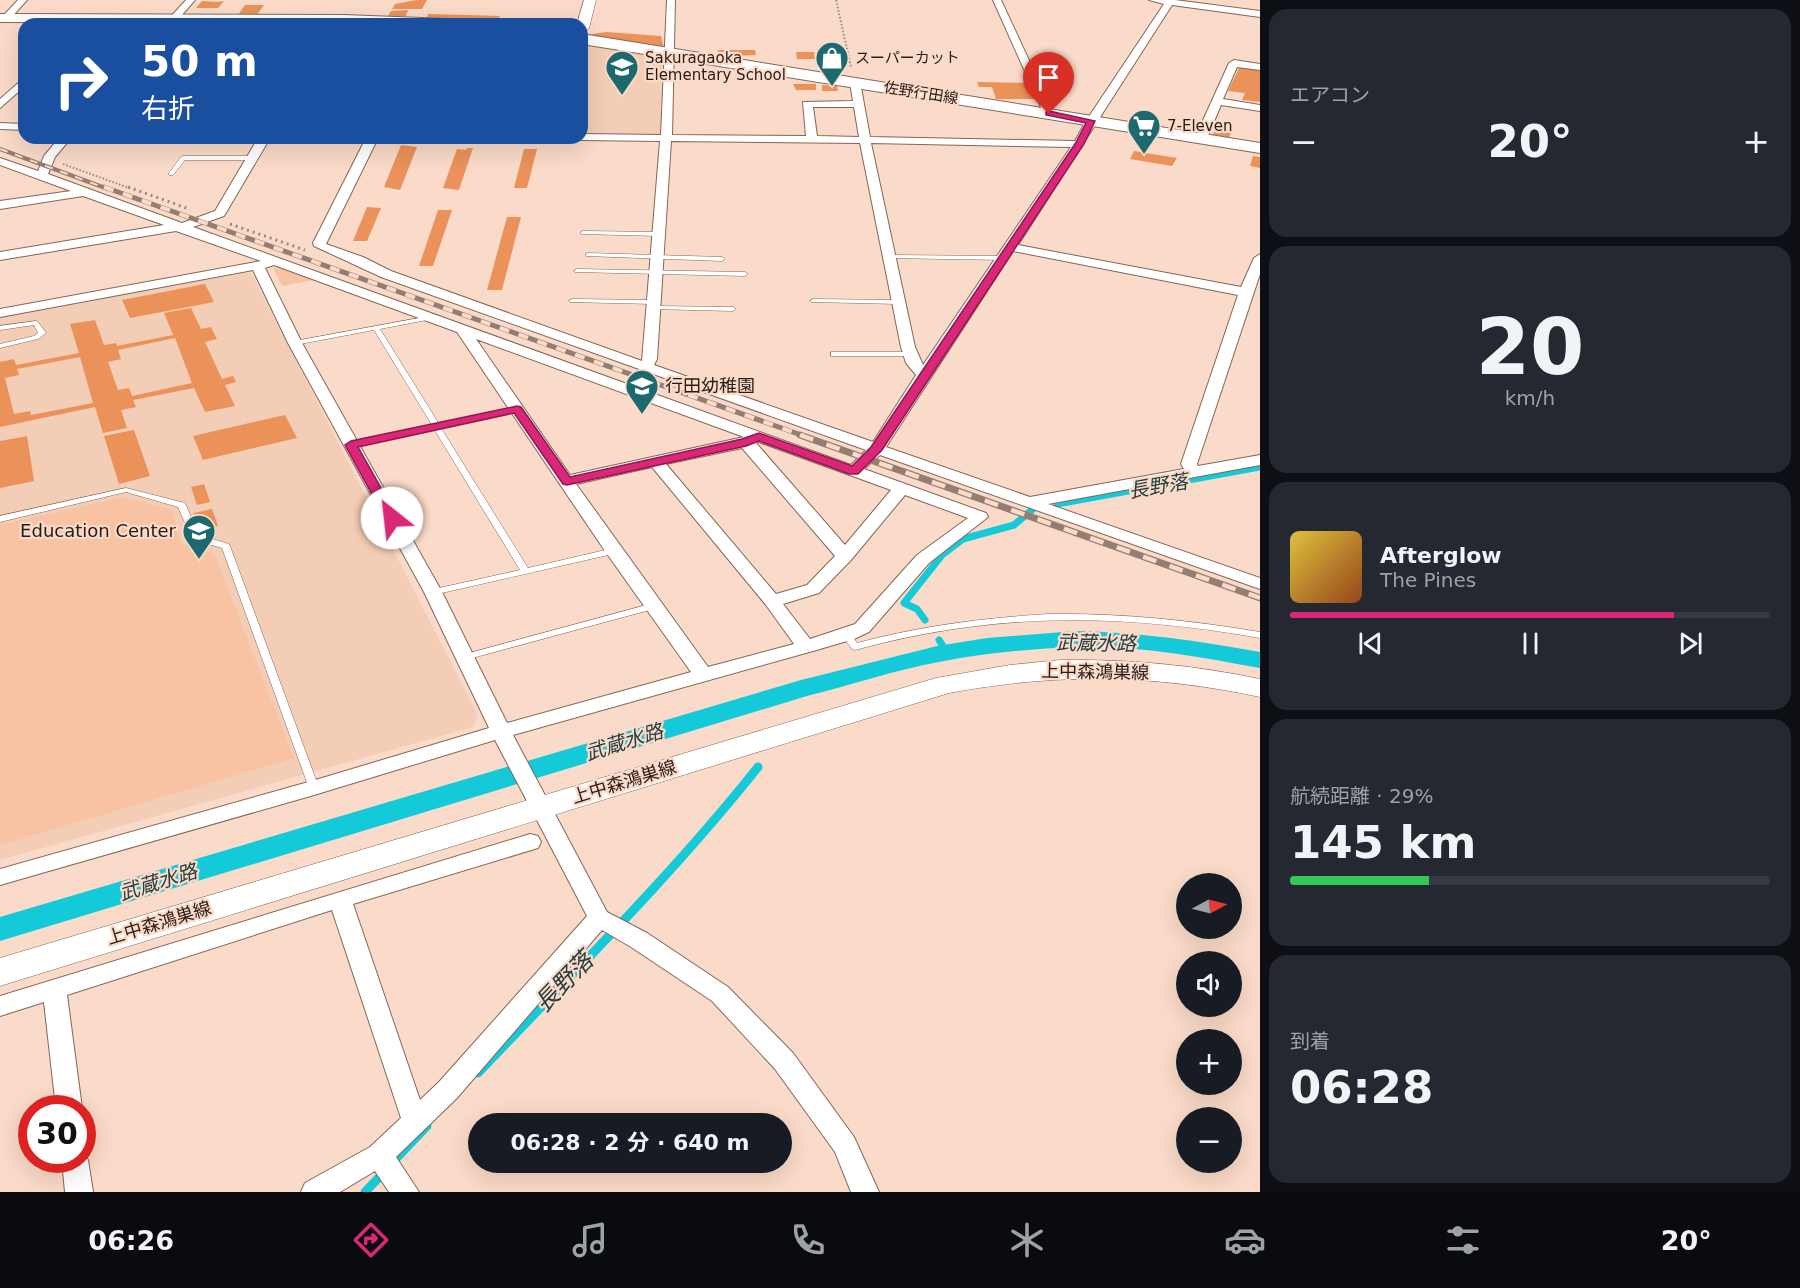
<!DOCTYPE html>
<html lang="ja">
<meta charset="utf-8">
<style>
:root{--surface:#171b24;--page:#242831;--text:#f1f3f6;--muted:#9ea1a6;--line:#363941;--accent:#db2777}
body{margin:0;font-family:"DejaVu Sans","Noto Sans JP",sans-serif;background:var(--page);color:var(--text);height:100vh;display:flex;flex-direction:column;font-size:22px;white-space:nowrap}
*{box-sizing:border-box;margin:0}
p{font-size:20px;color:var(--muted)}
.icon{flex:none;width:33px;height:33px;fill:none;stroke:currentColor;stroke-width:2;stroke-linecap:round;stroke-linejoin:round}
.map{position:relative;flex:1;overflow:hidden}
.drawer{display:flex;flex-direction:column;gap:9px;padding:9px;background:#0d0f14;width:540px}
.drawer>*{flex:none}
.hud{position:absolute;left:18px;top:18px;width:570px;height:126px;border-radius:18px;box-shadow:0 6px 24px #0002;background:#1a4fa0;color:#fff;overflow:hidden}
.needle{width:39px;rotate:83deg}
.buttons{position:absolute;left:1176px;top:873px;display:grid;gap:12px}
.buttons a{display:grid;place-items:center;width:66px;height:66px;border-radius:50%;background:var(--surface);box-shadow:0 6px 24px #0002;font-size:30px}
.speed{position:absolute;left:18px;top:1095px;display:flex;gap:12px;font-size:30px;font-weight:700;text-align:center}
.speed>*{display:grid;place-content:center;width:78px;height:78px;border-radius:50%;background:var(--surface);box-shadow:0 6px 24px #0002;line-height:1}
.speed .limit{border:9px solid #d22;background:#fff;color:#111}
.pin{position:absolute;display:grid;place-items:center;width:51px;height:51px;color:#fff;margin:-62px -26px;border-radius:50% 50% 50% 0;rotate:-45deg;box-shadow:0 0 6px #0007}
.pin .icon{rotate:45deg}
.me{position:absolute;width:66px;margin:-33px;rotate:331deg;stroke-linejoin:round;filter:drop-shadow(0 0 4px #0008)}
.turn{display:flex;align-items:center;gap:21px;height:126px;padding:0 24px;font-size:27px}
.turn .icon{width:78px;height:78px;stroke-width:2.5}
.turn b{display:block;font-size:42px;line-height:51px}
.big{font-size:45px;font-weight:700;line-height:1.1}
.drawer .card{flex:1;display:flex;flex-direction:column;justify-content:center;gap:9px;min-width:0;padding:0 21px;border-radius:18px;background:var(--page)}
.drawer .dial{align-items:center;gap:0}
.dial b{font-size:78px;line-height:1}
.song{display:flex;align-items:center;gap:18px}
.cover{width:72px;height:72px;border-radius:9px;background:linear-gradient(135deg,hsl(50 70% 55%),hsl(20 70% 35%))}
.played{height:6px;border-radius:3px;background:linear-gradient(90deg,var(--accent) 80%,var(--line) 80%)}
.keys{display:flex;justify-content:space-around;direction:ltr}
.heat{display:flex;justify-content:space-between;align-items:center;font-size:33px;direction:ltr}
.charge{height:9px;border-radius:4px;background:linear-gradient(90deg,#34c759 29%,var(--line) 0)}
.trip{position:absolute;left:468px;top:1113px;width:324px;height:60px;border-radius:30px;background:var(--surface);box-shadow:0 6px 24px #0002;font-weight:700;line-height:60px;text-align:center}
.tab-bar{display:flex;height:96px;justify-content:space-around;align-items:center;background:#090b0e;color:var(--muted)}
.tab-bar .icon{width:42px;height:42px}
.tab-bar .selected{color:var(--accent)}
.tab-bar b{font-size:27px;color:var(--text)}
main{display:flex;flex:1;min-height:0}
.map>svg:first-child{display:block}
</style>
<main>
<div class="map">
<svg width="1260" height="1192" viewBox="0 0 1260 1192">
<rect width="100%" height="100%" fill="#fadac8"/>
<path fill="#f3cdb6" d="M582 44 664 58 660 136 582 134Z
M245 273H251L478 715 473 727 0 860V316Z"/>
<path fill="#f8c2a3" d="M284 266 319 279 282 286 273 268Z
M123 497 172 510 182 544 214 554 294 758 0 845V525Z"/>
<g fill="none" stroke-linecap="round" stroke-linejoin="round">
<path stroke="#14cad9" stroke-width="7" d="M1057 504 1260 467
M925 620 917 609 904 603 942 555 963 539 1014 525 1033 509
M939 640 947 652"/>
<path stroke="#14cad9" stroke-width="9" d="M478 1073C573 973 672 875 758 767
M391 1164 427 1126
M365 1192 384 1172"/>
<path fill="#14cad9" fill-rule="evenodd" d="M1076 631C1138 632 1199 641 1260 652V668C1199 657 1137 645 1075 647 1030 649 984 653 939 662 895 670 851 685 807 696L0 941V917L801 680 937 646 987 638Z"/>
</g>
<path fill="#ea925a" fill-rule="evenodd" d="M416 0H427L422 9H392L395 4Z
M202 1 217 2 224 1 218 8H196Z
M245 5H264L257 15H238Z
M408 10 406 16H388L391 11Z
M428 14 467 15 500 16 497 21 427 18Z
M606 32 661 36 664 48 592 37V34Z
M717 50H755L756 55 734 56V52H719Z
M796 52H814L815 59H797Z
M823 52H844V56H824Z
M1240 66 1260 68V102L1242 100 1245 93 1228 91Z
M977 82 1028 83 1034 99H996L992 87H979Z
M793 84H816V90H796Z
M822 85 837 86 838 91H822Z
M1227 126 1233 127 1229 138 1213 135 1216 127 1226 129Z
M401 145 417 147 400 190 384 187Z
M467 148H473L459 190 443 188 457 149 466 150Z
M524 149H537L527 188H514Z
M1134 151 1177 158 1172 166 1130 159Z
M1253 156 1260 157V168L1250 166Z
M367 207 381 208 367 241H353Z
M438 210H452L433 266H419Z
M507 217H521L502 290H487Z
M205 284 214 302 130 318 122 300Z
M191 308 201 329 211 327 217 339 205 342 222 379 233 376 236 382 225 385 235 406 205 412 194 388 133 400 136 407 121 410 127 428 103 433 95 407 0 427V362L14 359 16 365 79 353 70 324 95 320 104 345 116 343 117 346 173 335 164 313ZM175 338 192 383 132 396 129 388 118 390 108 362 121 359 118 350ZM80 357 93 403 31 415 30 411 14 414 5 378 19 375 17 369Z
M285 415 297 438 203 460 193 436Z
M134 430 150 476 119 484 104 436Z
M27 436 34 481 0 488V441Z
M204 484 210 502 197 505 191 487Z
M212 509 218 526 200 530 194 513Z"/>
<g fill="none" stroke-linecap="round" stroke-linejoin="round">
<defs>
<path id="lane" d="M183 156H252L255 158 252 160H185L173 175H169V173L181 157Z
M583 231 659 232 662 234 659 236 581 234V232Z
M588 253 722 257 725 259 722 261 586 256V254Z
M890 255 1003 256 1006 258 1003 260 888 258 887 257Z
M577 269 745 272 748 274 745 276 575 272 574 271Z
M572 299 654 300 657 302 654 304 570 302 569 301Z
M813 299 899 300 902 302 899 304 811 302 810 301Z
M654 306 733 307 736 309 733 311 652 309 651 308Z
M430 316 433 318 432 319 380 329 439 424 517 407 521 409 517 411 441 428 528 568 614 548 618 551 617 553 433 595 430 594 429 592 430 590 520 570 434 429 351 447 347 445 351 443 432 425 374 330 295 345 291 343 295 341Z
M36 321 38 322 46 333 38 339 0 348V344L34 336 38 333 34 325 0 330V326Z
M831 352H910L914 354 910 356H831Z
M126 488 185 503 199 535 229 544 230 546 319 788 318 791H310L309 788 222 548 192 539 178 507 126 492 0 522V516Z
M654 603 657 604 659 606 657 608 465 660 460 657 462 655Z
M1048 614C1120 613 1189 620 1260 632V638C1118 613 995 612 855 650L852 649 842 635 844 633H850L857 643C920 626 983 618 1048 614Z"/>
<path id="street" d="M18 0H27L9 20H3V16Z
M186 0H195L174 24H164Z
M667 0H675L672 135 806 136 803 102 853 101 850 82 855 79 860 82 870 137 1075 141 1086 121 1164 4 1149 0H1175L1260 11V17L1172 5 1018 245 1241 287 1254 258 1260 254V274L1197 464 1198 466 1260 455V465L1048 504 1260 578V589L880 455 864 469 986 513 988 517 929 563 869 632 854 639 813 651 513 735 607 912 647 933 728 987 793 1053 854 1137 879 1192H851L835 1152 775 1069 712 1001 631 947 602 930 457 1098 396 1157 419 1192H389L375 1171 340 1192H301L305 1183 370 1147 401 1118 332 910 67 995 82 1108H56L44 1002 0 1016V996L530 834 538 836 541 842 538 848 353 904 420 1100 439 1082 587 916 495 740 314 795 0 885V869L312 781 489 728 424 592 288 343 253 270 0 317V309L261 261 176 231 0 260V252L164 225 83 196 0 209V201L71 191 0 165V158L38 171 44 156 59 138H71L55 157 48 174 182 223 215 211 258 138H270L224 216 193 227 851 465 866 450 381 277 314 246 313 243 366 138H378L326 244 363 257 391 271 642 361 660 141 582 140 577 138H582V134L661 135ZM813 107H854L859 137 817 136ZM671 141 860 143 901 347 906 363 916 375 873 442 654 365 657 359ZM871 143 1071 147 923 365 915 347ZM1013 251 1238 295 1181 464 1184 469 1030 497 886 447ZM274 265 457 332 605 551 691 672 507 723 442 592 302 343 265 268ZM476 339 744 437 570 475ZM759 442 891 490 845 545 756 443ZM742 448 835 556 807 585 776 594 666 464ZM652 467 766 605 794 644 708 667 576 484ZM905 495 968 518 917 555 855 624 810 639 783 604 819 593 851 560Z
M993 0H1001L1054 114 1053 116H1045L1044 114Z
M1234 60 1260 64V70L1237 67 1223 99 1260 105V111L1221 105 1207 138 1201 141 1197 140 1195 138 1229 63Z
M24 78V87L0 108V99Z
M0 123 24 124V130L0 129Z
M82 1151 88 1160 93 1192H65L62 1160H82Z"/>
<path id="secondary" d="M584 0H596L589 28 582 32V24H577Z
M1060 660C1128 659 1194 665 1260 679V697C1153 674 1056 673 949 693L0 986V958L936 678 1010 665Z"/>
<path id="primary" d="M0 14 344 15 474 20 481 24 0 22Z
M582 34 1260 143V153L582 44Z"/>
</defs>
<use href="#lane" stroke="#836757" stroke-width="1"/>
<use href="#street" stroke="#836757" stroke-width="2"/>
<use href="#secondary" stroke="#836757" stroke-width="1"/>
<use href="#primary" stroke="#836757" stroke-width="2"/>
<path stroke="#9f887b" stroke-width="2" stroke-dasharray="1.5 2" stroke-linecap="butt" d="M836 0 851 67
M63 164 132 189"/>
<path stroke="#9f887b" stroke-width="3" stroke-dasharray="2 4" stroke-linecap="butt" d="M128 187 189 209
M230 224 305 250"/>
<use href="#lane" fill="#fff" fill-rule="evenodd"/>
<use href="#street" fill="#fff" fill-rule="evenodd"/>
<use href="#secondary" fill="#fff" fill-rule="evenodd"/>
<use href="#primary" fill="#fff" fill-rule="evenodd"/>
<defs>
<path id="rail-far2" d="M0 149 108 189"/>
<path id="rail-far1" d="M104 187 804 436"/>
<path id="rail" d="M800 435 1260 598"/>
</defs>
<use href="#rail-far2" stroke="#947e72" stroke-width="4"/>
<use href="#rail-far1" stroke="#947e72" stroke-width="5"/>
<use href="#rail" stroke="#947e72" stroke-width="7"/>
<use href="#rail-far2" stroke="#fadac8" stroke-width="2" stroke-dasharray="8" stroke-linecap="butt"/>
<use href="#rail-far1" stroke="#fadac8" stroke-width="4" stroke-dasharray="10" stroke-linecap="butt"/>
<use href="#rail" stroke="#fadac8" stroke-width="4.5" stroke-dasharray="14" stroke-linecap="butt"/>
</g>
<path fill="#db2777" stroke="#8e194d" stroke-width="1.5" d="M1049 111 1095 121 1084 144 882 450 858 474H849L759 441 746 446 567 485 563 484 514 413 358 447 398 518 392 522 385 518 345 445 351 441 517 406 521 407 570 477 742 439 759 433 852 466 871 447 1075 144 1086 123 1046 115V112Z"/>
<defs>
<symbol id="shop-pin" viewBox="-11 -11 22 30"><path d="M0 17L-7.5 6A9.5 9.5 0 1 1 7.5 6Z" fill="#1d6970" stroke="#fadac8"/><path d="M-5-2.5h2.3a2.7 3.5 0 0 1 5.4 0H5L5.5 6h-11ZM-1.5-2.5h3a1.5 2.3 0 0 0-3 0Z" fill="#fff"/></symbol>
<symbol id="school-pin" viewBox="-11 -11 22 30"><path d="M0 17L-7.5 6A9.5 9.5 0 1 1 7.5 6Z" fill="#1d6970" stroke="#fadac8"/><path d="M0-5L7-2L0 1L-7-2ZM-4 1L0 2.5L4 1V4Q0 6-4 4Z" fill="#fff"/></symbol>
<symbol id="supermarket-pin" viewBox="-11 -11 22 30"><path d="M0 17L-7.5 6A9.5 9.5 0 1 1 7.5 6Z" fill="#1d6970" stroke="#fadac8"/><path d="M-6-5.5h2.5l.6 2H6L4.5 2H-2.5L-4.4-4H-6ZM-1.5 3.2a1.3 1.3 0 1 0 .1 0ZM3 3.2a1.3 1.3 0 1 0 .1 0Z" fill="#fff"/></symbol>
</defs>
<g fill-rule="evenodd">
<use href="#shop-pin" x="813" y="39" width="38" height="52"/>
<use href="#school-pin" x="603" y="48" width="38" height="52"/>
<use href="#supermarket-pin" x="1125" y="107" width="38" height="52"/>
<use href="#school-pin" x="623" y="367" width="38" height="52"/>
<use href="#school-pin" x="180" y="512" width="38" height="52"/>
</g>
<g text-anchor="middle" stroke-width="4.5" stroke-linejoin="round" paint-order="stroke">
<g font-size="15" fill="#271c15" stroke="#fadac8" text-anchor="start">
<text x="645" y="63">Sakuragaoka<tspan x="645" dy="17">Elementary School</tspan></text>
<text x="855" y="63">スーパーカット</text>
<text x="1167" y="131">7-Eleven</text>
</g>
<g font-size="15" fill="#271c15" stroke="#fadac8">
<text transform="translate(921 93) rotate(9)" y="5">佐野行田線</text>
</g>
<g font-size="18" fill="#271c15" stroke="#fadac8" text-anchor="start">
<text x="665" y="392">行田幼稚園</text>
<text x="176" y="537" text-anchor="end">Education Center</text>
</g>
<g font-size="18" fill="#271c15" stroke="#fadac8">
<text transform="translate(1095 672) rotate(1)" y="6">上中森鴻巣線</text>
<text transform="translate(624 782) rotate(-17)" y="6">上中森鴻巣線</text>
<text transform="translate(159 923) rotate(-17)" y="6">上中森鴻巣線</text>
</g>
<g font-size="20" font-style="italic" fill="#253f42" stroke="#fadac8">
<text transform="translate(1158 486) rotate(-10)" y="7">長野落</text>
<text transform="translate(1096 643) rotate(1)" y="7">武蔵水路</text>
<text transform="translate(624 742) rotate(-17)" y="7">武蔵水路</text>
<text transform="translate(158 882) rotate(-17)" y="7">武蔵水路</text>
</g>
<g font-size="24" font-style="italic" fill="#253f42" stroke="#fadac8">
<text transform="translate(564 982) rotate(-46)" y="8">長野落</text>
</g>
</g>
</svg>
<div class="buttons">
<a><svg class="needle" viewBox="-14 -14 28 28"><path d="M0-13l5 13h-10z" fill="#e53935"/><path d="M0 13l5-13h-10z" fill="#9ea1a6"/></svg></a>
<a><svg class="icon" aria-label="sound" viewBox="0 0 24 24"><path d="M4 9h4l5-4v14l-5-4H4zM17 9q2 3 0 6"/></svg></a>
<a>+</a>
<a>−</a>
</div>
<div class="speed"><div class="limit">30</div></div>
<div class="pin" style="left:1049px;top:114px;background:#d93025"><svg class="icon" aria-label="arrive" viewBox="0 0 24 24"><path d="M6 21V4h12l-3 4 3 4H6"/></svg></div>
<svg class="me" style="left:392px;top:518px" viewBox="-20 -20 40 40"><circle r="19" fill="#fff"/><path d="M0-13L10 11 0 6-10 11z" fill="#db2777"/></svg>
<div class="trip">06:28 · 2 分 · 640 m</div>
<div class="hud">
<div class="turn"><svg class="icon" aria-label="right" viewBox="0 0 24 24"><path d="M7 20v-9h11M14 6l5 5-5 5"/></svg><div><b>50 m</b>右折</div></div>
</div>
</div>
<section class="drawer">
<div class="card"><p>エアコン</p>
<div class="heat"><a>−</a><b class="big">20°</b><a>+</a></div>
</div>
<div class="card dial"><b>20</b><p>km/h</p></div>
<div class="card">
<div class="song"><i class="cover"></i><div><b>Afterglow</b><p>The Pines</p></div></div>
<div class="played"></div>
<div class="keys"><svg class="icon" aria-label="previous" viewBox="0 0 24 24"><path d="M18 5L8 12l10 7zM5 5v14"/></svg><svg class="icon" aria-label="pause" viewBox="0 0 24 24"><path d="M8 5v14M16 5v14"/></svg><svg class="icon" aria-label="next" viewBox="0 0 24 24"><path d="M6 5l10 7-10 7zM19 5v14"/></svg></div>
</div>
<div class="card"><p>航続距離 · 29%</p><b class="big">145 km</b><div class="charge"></div></div>
<div class="card"><p>到着</p><b class="big">06:28</b></div>
</section>
</main>
<nav class="tab-bar">
<b>06:26</b>
<svg class="icon selected" aria-label="directions" viewBox="0 0 24 24"><path d="M12 3l9 9-9 9-9-9zM9 14v-3h6M13 9l2 2-2 2"/></svg>
<svg class="icon" aria-label="music" viewBox="0 0 24 24"><path d="M9 18V5l10-2v13"/><circle cx="6" cy="18" r="3"/><circle cx="16" cy="16" r="3"/></svg>
<svg class="icon" aria-label="phone" viewBox="0 0 24 24"><path d="M5 4h4l2 5-3 2q2 4 5 5l2-3 5 2v4C11 20 4 13 5 4z"/></svg>
<svg class="icon" aria-label="climate" viewBox="0 0 24 24"><path d="M12 3v18M4 7l16 10M4 17L20 7"/></svg>
<svg class="icon" aria-label="car" viewBox="0 0 24 24"><path d="M5 17H2v-5l4-1 3-4h7l3 4 3 1v5h-3M9 17h6M6 11h13"/><circle cx="7" cy="17" r="2"/><circle cx="17" cy="17" r="2"/></svg>
<svg class="icon" aria-label="filters" viewBox="0 0 24 24"><path d="M4 7h16M4 17h16"/><circle cx="9" cy="7" r="2"/><circle cx="15" cy="17" r="2"/></svg>
<b>20°</b>
</nav>
